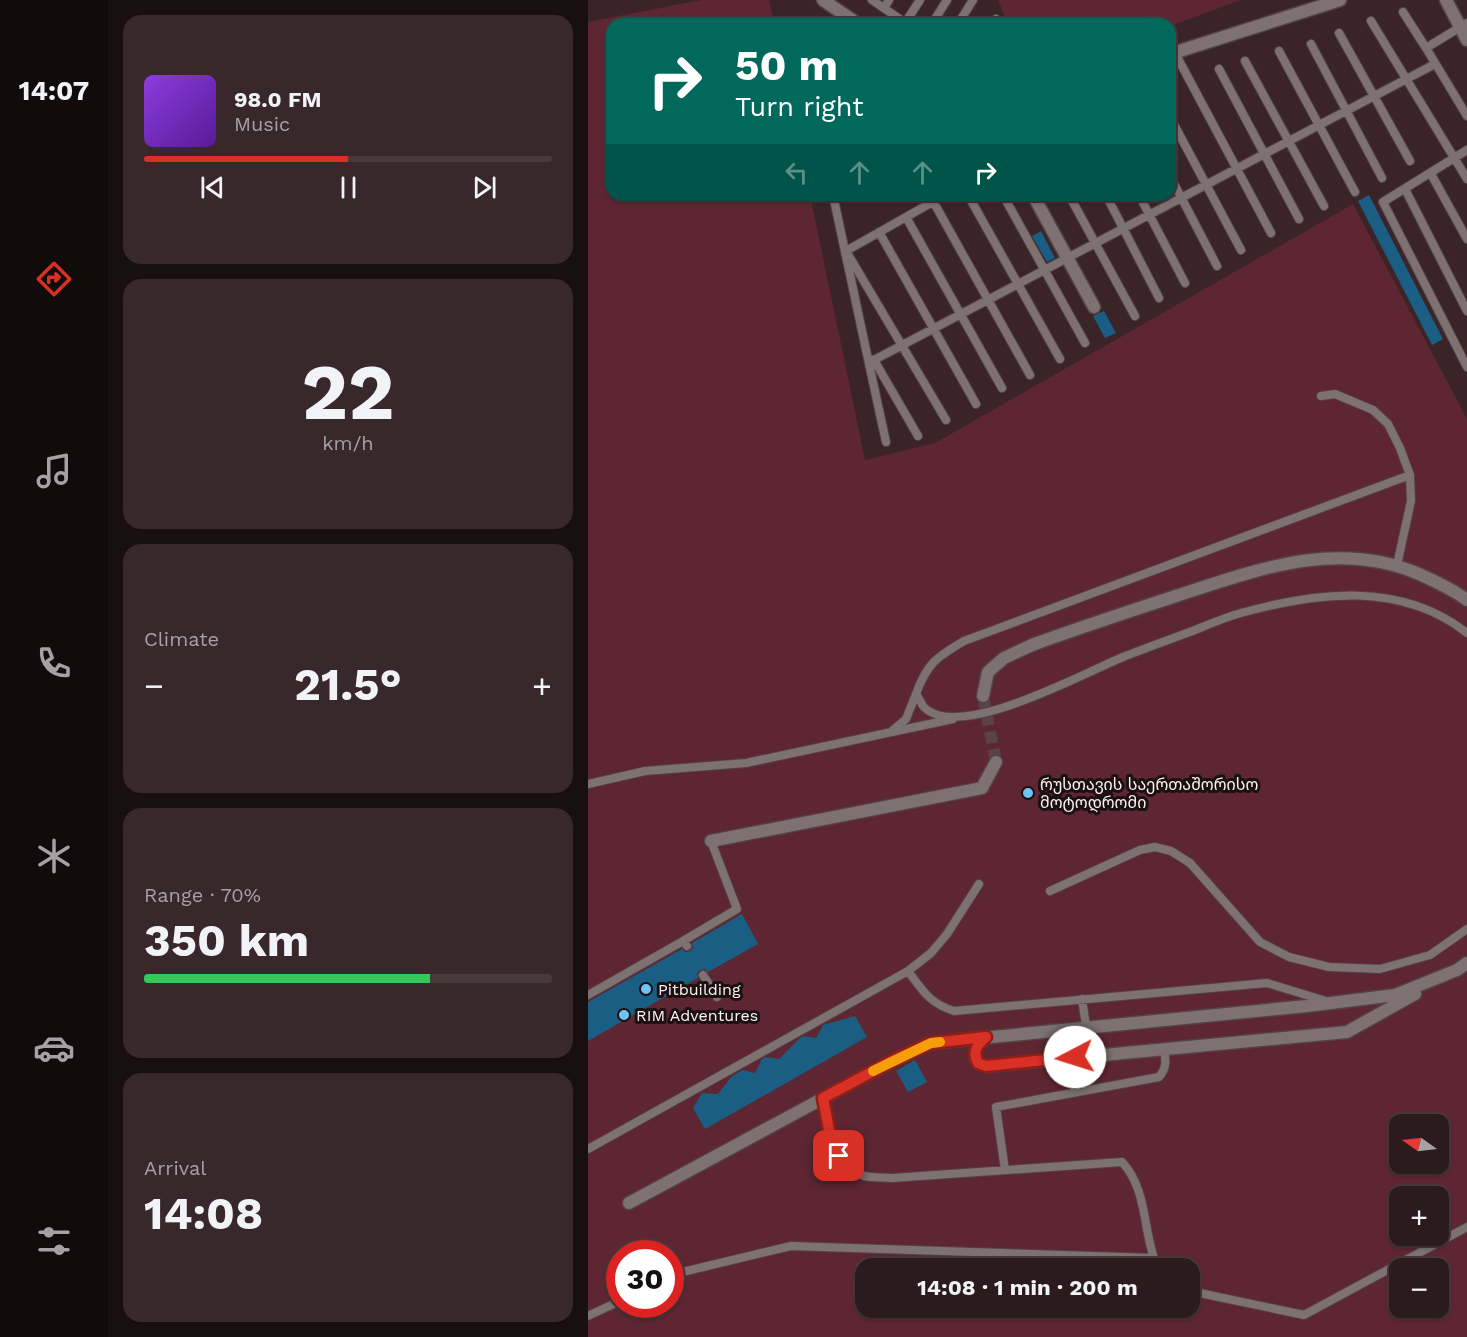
<!DOCTYPE html>
<meta charset="utf-8">
<style>
:root{--surface:#2c1b1e;--page:#38282b;--text:#f1f3f6;--muted:#a6a1a4;--line:#48393c;--accent:#d93025}
body{margin:0;font-family:"Work Sans","Noto Sans Georgian",sans-serif;background:var(--page);color:var(--text);height:100vh;display:flex;flex-direction:column;font-size:22px;white-space:nowrap}
*{box-sizing:border-box;margin:0}
p{font-size:20px;color:var(--muted)}
.icon{flex:none;width:33px;height:33px;fill:none;stroke:currentColor;stroke-width:2;stroke-linecap:round;stroke-linejoin:round}
.map{position:relative;flex:1;overflow:hidden}
.details{display:flex;flex-direction:column;gap:15px;padding:15px;background:#180f10;width:480px}
.details>*{flex:none}
.hud{position:absolute;left:18px;top:18px;width:570px;height:183px;border-radius:18px;box-shadow:0 2px 4px #0004,0 0 0 2px var(--line);background:#00695c;color:#fff;overflow:hidden}
.needle{width:39px;rotate:284deg}
.controls{position:absolute;left:801px;top:1114px;display:grid;gap:12px}
.controls a{display:grid;place-items:center;width:60px;height:60px;border-radius:12px;background:var(--surface);box-shadow:0 2px 4px #0004,0 0 0 2px var(--line);font-size:30px}
.speed{position:absolute;left:18px;top:1240px;display:flex;gap:12px;font-size:30px;font-weight:700;text-align:center}
.speed>*{display:grid;place-content:center;width:78px;height:78px;border-radius:50%;background:var(--surface);box-shadow:0 2px 4px #0004,0 0 0 2px var(--line);line-height:1}
.speed .limit{border:9px solid #d22;background:#fff;color:#111}
.pin{position:absolute;display:grid;place-items:center;width:51px;height:51px;color:#fff;margin:-26px;border-radius:12px;box-shadow:0 3px 9px #0006}
.me{position:absolute;width:66px;margin:-33px;rotate:265deg;stroke-linejoin:round;filter:drop-shadow(0 0 4px #0008)}
.turn{display:flex;align-items:center;gap:21px;height:126px;padding:0 30px;font-size:27px}
.turn .icon{width:78px;height:78px;stroke-width:2.5}
.turn b{display:block;font-size:42px;line-height:51px}
.lanes{display:flex;align-items:center;height:57px;padding:0 30px;background:#0003;justify-content:center;gap:30px;direction:ltr}
.lanes .off{opacity:.35}
.big{font-size:45px;font-weight:700;line-height:1.1}
.details .widget{flex:1;display:flex;flex-direction:column;justify-content:center;gap:9px;min-width:0;padding:0 21px;border-radius:18px;background:var(--page)}
.details .dial{align-items:center;gap:0}
.dial b{font-size:78px;line-height:1}
.song{display:flex;align-items:center;gap:18px}
.cover{width:72px;height:72px;border-radius:9px;background:linear-gradient(135deg,hsl(270 70% 55%),hsl(270 70% 35%))}
.played{height:6px;border-radius:3px;background:linear-gradient(90deg,var(--accent) 50%,var(--line) 50%)}
.keys{display:flex;justify-content:space-around;direction:ltr}
.heat{display:flex;justify-content:space-between;align-items:center;font-size:33px;direction:ltr}
.charge{height:9px;border-radius:4px;background:linear-gradient(90deg,#34c759 70%,var(--line) 0)}
.trip{position:absolute;left:267px;top:1258px;width:345px;height:60px;border-radius:18px;background:var(--surface);box-shadow:0 2px 4px #0004,0 0 0 2px var(--line);font-weight:700;line-height:60px;text-align:center}
main{display:flex;flex:1;min-height:0}
.tabs{display:flex;flex-direction:column;width:108px;justify-content:space-around;align-items:center;background:#120b0c;color:var(--muted)}
.tabs .icon{width:42px;height:42px}
.tabs .selected{color:var(--accent)}
.tabs b{font-size:27px;color:var(--text)}
.map>svg:first-child{display:block}
</style>
<main>
<nav class="tabs">
<b>14:07</b>
<svg class="icon selected" aria-label="directions" viewBox="0 0 24 24"><path d="M12 3l9 9-9 9-9-9zM9 14v-3h6M13 9l2 2-2 2"/></svg>
<svg class="icon" aria-label="music" viewBox="0 0 24 24"><path d="M9 18V5l10-2v13"/><circle cx="6" cy="18" r="3"/><circle cx="16" cy="16" r="3"/></svg>
<svg class="icon" aria-label="phone" viewBox="0 0 24 24"><path d="M5 4h4l2 5-3 2q2 4 5 5l2-3 5 2v4C11 20 4 13 5 4z"/></svg>
<svg class="icon" aria-label="climate" viewBox="0 0 24 24"><path d="M12 3v18M4 7l16 10M4 17L20 7"/></svg>
<svg class="icon" aria-label="car" viewBox="0 0 24 24"><path d="M5 17H2v-5l4-1 3-4h7l3 4 3 1v5h-3M9 17h6M6 11h13"/><circle cx="7" cy="17" r="2"/><circle cx="17" cy="17" r="2"/></svg>
<svg class="icon" aria-label="filters" viewBox="0 0 24 24"><path d="M4 7h16M4 17h16"/><circle cx="9" cy="7" r="2"/><circle cx="15" cy="17" r="2"/></svg>
</nav>
<section class="details">
<div class="widget">
<div class="song"><i class="cover"></i><div><b>98.0 FM</b><p>Music</p></div></div>
<div class="played"></div>
<div class="keys"><svg class="icon" aria-label="previous" viewBox="0 0 24 24"><path d="M18 5L8 12l10 7zM5 5v14"/></svg><svg class="icon" aria-label="pause" viewBox="0 0 24 24"><path d="M8 5v14M16 5v14"/></svg><svg class="icon" aria-label="next" viewBox="0 0 24 24"><path d="M6 5l10 7-10 7zM19 5v14"/></svg></div>
</div>
<div class="widget dial"><b>22</b><p>km/h</p></div>
<div class="widget"><p>Climate</p>
<div class="heat"><a>−</a><b class="big">21.5°</b><a>+</a></div>
</div>
<div class="widget"><p>Range · 70%</p><b class="big">350 km</b><div class="charge"></div></div>
<div class="widget"><p>Arrival</p><b class="big">14:08</b></div>
</section>
<div class="map">
<svg width="879" height="1337" viewBox="0 0 879 1337">
<rect width="100%" height="100%" fill="#3b2428"/>
<path fill="#5d2632" fill-rule="evenodd" d="M113 0H181L186 24H24V195H222L277 460 347 443 765 204 879 419V1337H0V22ZM812 1125H850V1164H812ZM812 1197H850V1236H812ZM32 1254H82V1305H32ZM278 1269H602V1308H278ZM812 1269H850V1308H812Z
M410 0H653L582 26V24H420Z"/>
<path fill="#1b5e83" d="M781 195 855 339 844 345 770 201Z
M453 231 467 258 459 262 444 236Z
M516 311 528 333 517 338 505 316Z
M154 914 170 944 120 972 117 969 112 970 109 973 110 978 0 1041V1002L94 949 97 952 102 951 105 948 104 943Z
M267 1016 279 1037 117 1129 105 1108 114 1093 130 1094 144 1076 155 1070 167 1073 174 1059 177 1057 191 1059 212 1038 215 1036 228 1038 235 1025Z
M327 1060 339 1082 320 1092 308 1071Z"/>
<g fill="none" stroke-linecap="round" stroke-linejoin="round">
<path stroke="#584346" stroke-width="12" stroke-dasharray="12 6" stroke-linecap="butt" d="M395 696 408 762"/>
<defs>
<path id="service" d="M284 0 319 24
M296 8 301 0
M815 12 838 48
M783 21 879 179
M317 23 332 0
M879 23 838 48 879 116
M344 24 359 0
M370 24 385 0
M404 24 408 19
M751 33 822 161
M723 44 794 178
M691 51 767 192
M587 53 683 233
M657 61 736 206
M631 69 711 219
M582 117 653 250
M879 150 795 202 879 367
M843 174 879 239
M582 176 629 266
M817 189 879 311
M245 195 280 359 286 360 847 64
M276 195H279
M357 195 258 251 358 420
M380 195 472 359
M415 195 497 343
M481 195 547 316
M518 195 571 298
M551 195 597 283
M345 201 442 375
M318 217 414 388
M291 232 388 404
M280 359 298 442
M286 360 330 436
M733 396 747 394 785 410 800 424 812 448 822 475 823 501 809 565
M822 475 376 641C349 657 339 663 328 694 331 698 333 703 335 706 368 744 498 672 535 657 558 648 583 639 607 630 622 624 638 617 653 613 729 592 813 581 879 633
M305 730 318 719 328 694
M0 784 57 771 158 763 365 719
M462 891 552 850 567 847 583 851 602 863 672 942 701 957 741 967 792 969 842 955 879 929
M99 946 95 941 149 909 123 841
M320 971C335 991 341 1003 366 1011L679 983 738 1001
M115 975 129 997
M0 995 95 941
M494 999 498 1026
M235 1098C241 1126 242 1167 276 1176 285 1178 295 1177 304 1178L534 1162C561 1191 554 1234 570 1269
M0 1149 320 971 343 953 359 934 391 884
M417 1170 408 1107 571 1077C579 1068 578 1060 576 1049
M82 1275 203 1246 565 1258
M602 1291 716 1315 879 1227
M0 1316 32 1301"/>
<path id="minor" d="M235 0 270 24
M858 0 879 40
M582 54 752 0
M445 195 506 307
M395 696 400 672 416 658 444 645C493 627 542 611 591 595 671 569 750 539 831 574 849 582 864 589 879 600
M123 841 394 788 408 762
M398 1037C389 1044 384 1052 390 1063L398 1066 759 1032 827 994
M41 1203 308 1059 343 1043 719 1006 807 995 869 970 879 963"/>
</defs>
<use href="#service" stroke="#564144" stroke-width="10"/>
<use href="#minor" stroke="#564144" stroke-width="15"/>
<use href="#service" stroke="#7d7172" stroke-width="8"/>
<use href="#minor" stroke="#7d7172" stroke-width="12"/>
</g>
<g fill="none" stroke-linecap="round" stroke-linejoin="round">
<defs>
<path id="route" d="M251 1156 244 1146 235 1098 308 1059 343 1043 398 1037C389 1044 384 1052 390 1063L398 1066 487 1057"/>
</defs>
<use href="#route" stroke="#8d1f18" stroke-width="15"/>
<use href="#route" stroke="#d93025" stroke-width="10"/>
<path stroke="#f59e0b" stroke-width="10" d="M285 1071 343 1043 352 1042"/>
</g>
<g fill="#70c2f4" stroke="#1b1112" stroke-width="2">
<circle cx="440" cy="793" r="6"/>
<circle cx="58" cy="989" r="6"/>
<circle cx="36" cy="1015" r="6"/>
</g>
<g text-anchor="middle" stroke-width="6" stroke-linejoin="round" paint-order="stroke">
<g font-size="16" fill="#fdf0f2" stroke="#1b1112" text-anchor="start">
<text x="452" y="790">რუსთავის საერთაშორისო<tspan x="452" dy="18">მოტოდრომი</tspan></text>
<text x="70" y="995">Pitbuilding</text>
<text x="48" y="1021">RIM Adventures</text>
</g>
</g>
</svg>
<div class="controls">
<a><svg class="needle" viewBox="-14 -14 28 28"><path d="M0-13l5 13h-10z" fill="#e53935"/><path d="M0 13l5-13h-10z" fill="#a6a1a4"/></svg></a>
<a>+</a>
<a>−</a>
</div>
<div class="speed"><div class="limit">30</div></div>
<div class="pin" style="left:251px;top:1156px;background:#d93025"><svg class="icon" aria-label="arrive" viewBox="0 0 24 24"><path d="M6 21V4h12l-3 4 3 4H6"/></svg></div>
<svg class="me" style="left:487px;top:1057px" viewBox="-20 -20 40 40"><circle r="19" fill="#fff"/><path d="M0-13L10 11 0 6-10 11z" fill="#d93025"/></svg>
<div class="trip">14:08 · 1 min · 200 m</div>
<div class="hud">
<div class="turn"><svg class="icon" aria-label="right" viewBox="0 0 24 24"><path d="M7 20v-9h11M14 6l5 5-5 5"/></svg><div><b>50 m</b>Turn right</div></div>
<div class="lanes"><svg class="icon off" aria-label="left" viewBox="0 0 24 24"><path d="M17 20v-9H6M10 6l-5 5 5 5"/></svg><svg class="icon off" aria-label="ahead" viewBox="0 0 24 24"><path d="M12 20V5M6 11l6-6 6 6"/></svg><svg class="icon off" aria-label="ahead" viewBox="0 0 24 24"><path d="M12 20V5M6 11l6-6 6 6"/></svg><svg class="icon" aria-label="right" viewBox="0 0 24 24"><path d="M7 20v-9h11M14 6l5 5-5 5"/></svg></div>
</div>
</div>
</main>
